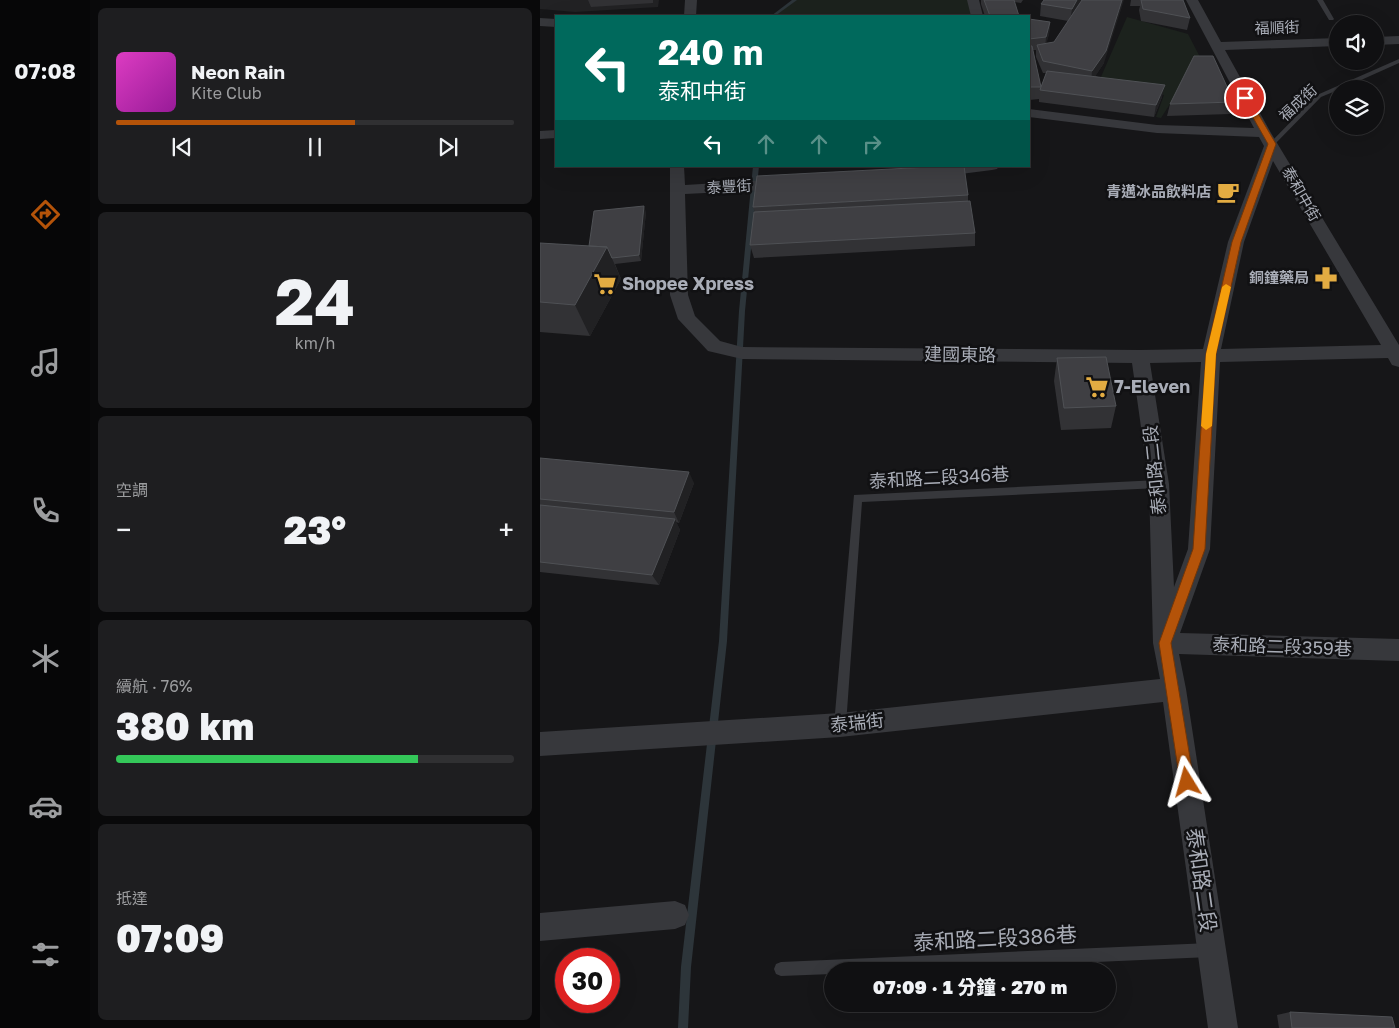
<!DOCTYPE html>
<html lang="zh-TW">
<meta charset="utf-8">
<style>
:root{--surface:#101012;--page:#1e1e20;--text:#f1f3f6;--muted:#9c9d9f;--line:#303032;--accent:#b45309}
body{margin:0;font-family:"Golos Text","Noto Sans TC",sans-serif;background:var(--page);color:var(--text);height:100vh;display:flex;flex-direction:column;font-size:19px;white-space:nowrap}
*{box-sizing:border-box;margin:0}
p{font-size:16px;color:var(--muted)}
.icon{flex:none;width:28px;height:28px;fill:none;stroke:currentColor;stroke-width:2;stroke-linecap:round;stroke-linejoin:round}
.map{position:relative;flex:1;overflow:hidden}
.details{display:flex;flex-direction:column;gap:8px;padding:8px;background:#09090a;width:450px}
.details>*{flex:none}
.top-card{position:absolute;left:15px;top:15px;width:475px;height:152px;border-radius:0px;box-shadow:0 5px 20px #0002,0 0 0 1px var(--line);background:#00695c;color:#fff;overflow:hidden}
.fabs{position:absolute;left:789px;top:15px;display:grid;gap:10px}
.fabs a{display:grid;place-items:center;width:55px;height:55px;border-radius:50%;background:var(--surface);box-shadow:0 5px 20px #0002,0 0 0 1px var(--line);font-size:25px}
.speed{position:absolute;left:15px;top:948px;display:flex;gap:10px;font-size:25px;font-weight:700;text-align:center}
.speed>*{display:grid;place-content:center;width:65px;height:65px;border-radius:50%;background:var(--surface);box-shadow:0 5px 20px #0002,0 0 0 1px var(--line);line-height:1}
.speed .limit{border:8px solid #d22;background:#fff;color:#111}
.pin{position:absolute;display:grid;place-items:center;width:42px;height:42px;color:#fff;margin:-21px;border:2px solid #fff;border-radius:50%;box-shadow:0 1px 5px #0007}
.me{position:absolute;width:55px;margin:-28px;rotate:352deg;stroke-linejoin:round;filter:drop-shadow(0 0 4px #0008)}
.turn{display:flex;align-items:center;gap:18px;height:105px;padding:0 20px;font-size:22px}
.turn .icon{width:65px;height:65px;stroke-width:2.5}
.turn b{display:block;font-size:35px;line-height:42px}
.lanes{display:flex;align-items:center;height:48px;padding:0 20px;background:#0003;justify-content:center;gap:25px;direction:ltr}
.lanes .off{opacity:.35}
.big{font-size:38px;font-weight:800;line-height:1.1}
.details .tile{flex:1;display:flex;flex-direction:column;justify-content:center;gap:8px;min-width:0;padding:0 18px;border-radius:8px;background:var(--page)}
.details .dial{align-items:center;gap:0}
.dial b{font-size:65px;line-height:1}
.song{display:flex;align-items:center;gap:15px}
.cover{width:60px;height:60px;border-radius:8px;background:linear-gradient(135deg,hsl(310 70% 55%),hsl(300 70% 35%))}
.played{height:5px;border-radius:2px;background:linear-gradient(90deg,var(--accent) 60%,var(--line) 60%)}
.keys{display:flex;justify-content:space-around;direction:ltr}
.heat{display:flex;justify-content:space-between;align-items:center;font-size:28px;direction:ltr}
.charge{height:8px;border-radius:4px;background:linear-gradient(90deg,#34c759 76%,var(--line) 0)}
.trip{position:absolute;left:284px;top:962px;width:292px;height:50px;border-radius:25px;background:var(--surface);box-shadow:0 5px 20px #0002,0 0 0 1px var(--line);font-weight:800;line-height:50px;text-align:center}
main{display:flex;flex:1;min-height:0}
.menu{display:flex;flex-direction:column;width:90px;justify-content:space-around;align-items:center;background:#060607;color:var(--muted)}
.menu .icon{width:35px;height:35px}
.menu .on{color:var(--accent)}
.menu b{font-size:22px;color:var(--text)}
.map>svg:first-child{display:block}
</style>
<main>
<nav class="menu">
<b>07:08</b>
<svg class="icon on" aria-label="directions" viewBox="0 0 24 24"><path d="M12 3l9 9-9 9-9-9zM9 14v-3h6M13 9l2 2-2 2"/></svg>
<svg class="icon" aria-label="music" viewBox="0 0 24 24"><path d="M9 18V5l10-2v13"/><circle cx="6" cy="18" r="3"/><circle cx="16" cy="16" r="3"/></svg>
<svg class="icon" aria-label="phone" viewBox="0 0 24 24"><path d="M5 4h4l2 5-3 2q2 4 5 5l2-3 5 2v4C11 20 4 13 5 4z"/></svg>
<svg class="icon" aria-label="climate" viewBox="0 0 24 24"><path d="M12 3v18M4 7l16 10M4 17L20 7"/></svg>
<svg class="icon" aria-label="car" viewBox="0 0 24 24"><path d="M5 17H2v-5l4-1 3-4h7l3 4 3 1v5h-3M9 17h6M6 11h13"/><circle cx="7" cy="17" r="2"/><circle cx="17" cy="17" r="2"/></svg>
<svg class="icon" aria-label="filters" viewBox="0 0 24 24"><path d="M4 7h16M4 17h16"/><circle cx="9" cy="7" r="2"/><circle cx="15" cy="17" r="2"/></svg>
</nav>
<section class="details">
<div class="tile">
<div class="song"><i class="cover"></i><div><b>Neon Rain</b><p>Kite Club</p></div></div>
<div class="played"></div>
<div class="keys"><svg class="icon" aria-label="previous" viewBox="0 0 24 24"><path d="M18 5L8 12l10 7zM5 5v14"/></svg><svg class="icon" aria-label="pause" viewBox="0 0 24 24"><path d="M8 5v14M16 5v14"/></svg><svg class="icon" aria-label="next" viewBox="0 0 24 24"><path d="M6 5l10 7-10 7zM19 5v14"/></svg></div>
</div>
<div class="tile dial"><b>24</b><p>km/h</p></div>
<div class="tile"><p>空調</p>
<div class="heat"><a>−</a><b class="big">23°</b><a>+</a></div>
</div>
<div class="tile"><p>續航 · 76%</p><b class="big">380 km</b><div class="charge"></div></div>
<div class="tile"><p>抵達</p><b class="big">07:09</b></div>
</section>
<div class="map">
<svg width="859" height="1028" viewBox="0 0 859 1028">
<rect width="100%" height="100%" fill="#161618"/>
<path fill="#222224" d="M0 0H119L118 7 35 12 0 9Z"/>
<path fill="#1c221d" d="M255 0H433L437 16H233Z
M587 17 648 34 660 57 621 118 616 117 624 95 557 86Z"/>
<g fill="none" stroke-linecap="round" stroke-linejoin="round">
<path fill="#2d353a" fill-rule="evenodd" d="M252 0H257L235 16H231Z
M213 166H219L205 311 187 641 151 967 148 1028H138L141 967 179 641 199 311Z"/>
<path fill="#37383c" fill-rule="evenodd" d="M777 0H783L794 19 793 20H789Z
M859 59V63L801 89H798V90L781 97 734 145 729 144 777 95Z
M619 480 622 481 624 484 622 487 619 488 322 502 306 725 304 729 300 731 296 729 294 725 314 495Z
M670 943 675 945 677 950 675 955 670 957 347 971H292V974L241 976 236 974 234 969 236 964 241 962Z"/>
<path fill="#37383c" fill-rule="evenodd" d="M145 0H157L156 16H144Z
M427 0H439L443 16H431Z
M646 0H658L681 42 798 38V46L685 50 731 133 859 345V367L852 365 848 358 680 362 670 549 640 633 859 639V661L639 654 646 689 698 1028H668L623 702 300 737 0 756V732L300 713 620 679 613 643 609 484 592 363 202 359 168 351 138 319 130 295V166H144L145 185 245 179 250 181 253 184 250 187 245 189 145 194 148 295 155 316 180 341 202 347 600 350 663 349 688 242 724 146 719 137 617 133 489 117V109L617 125 714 128ZM733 161 841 345 681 349 704 242ZM661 362 648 549 634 587 629 484 610 363Z
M0 18 16 19V27L0 26Z
M859 36V44L835 45V37Z
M16 130V138L0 139V131Z
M408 166H459L457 169 452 170 397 177 392 175 389 172 392 169Z
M135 901 145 905 149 915 145 925 135 929 0 941V913Z"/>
</g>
<path fill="#323235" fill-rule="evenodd" d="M48 0H113V3L51 7Z
M441 0H483L481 3 474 2 479 16H445L441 4Z
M591 0H643L650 18 647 30 601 21 599 10 600 6H590Z
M501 4H540L564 63 555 76 622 97 614 117 499 102V99L489 100V19L510 22 509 34 506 43 514 42 528 21 500 16ZM493 50H496V57L503 73H506L501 87Z
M694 102 690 114 627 116 630 104Z
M428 195V201L435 233V246L214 258 210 245 215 212 213 207Z
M106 212 101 261 75 264 81 279 50 336 0 332V243L49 246Z
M517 358 576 406 571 428 521 430 514 381Z
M0 458 154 483 139 523 136 522 140 530 119 585 0 572Z
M750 1012 855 1028H739L737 1015Z"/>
<path fill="#212123" d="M537 0H542L530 21 532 9Z
M582 0H584L564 63 551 83 552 71Z
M510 22 509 34 505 50 506 37Z
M625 85 622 97 614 117 616 105Z
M104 206 106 212 101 261 99 255Z
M67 247 81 279 50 336 35 305Z
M149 472 154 483 139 523 134 512Z
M135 519 140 530 119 585 112 575Z"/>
<path fill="#3f3f43" stroke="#4f5155" d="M444 0H474L479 16H450Z
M504 0H537L532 9 501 4Z
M542 0H582L566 51 552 71 503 61 497 45 514 42Z
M601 0H643L650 18 603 9Z
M489 19 510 22 506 37 489 39Z
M489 46H492L501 87 507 71 625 85 616 105 500 90 501 87H489Z
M654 56H673L694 102 630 104Z
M409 166H424L428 195 213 207 217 176Z
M430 201 435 233 210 245 214 212Z
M104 206 99 255 72 258 67 247 49 246 54 211Z
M0 243 67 247 35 305 0 302Z
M566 357 576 406 524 408 517 358Z
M0 458 149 472 134 512 0 499Z
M0 505 135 519 112 575 0 562Z
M750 1012 852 1017 855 1028H752Z"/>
<path fill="#b45309" stroke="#753606" d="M705 96 709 98 736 144 701 242 676 354 665 549 631 643 654 782 652 787 647 789 642 787 640 782 619 643 653 549 666 354 692 242 728 144 702 98Z"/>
<path fill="#f59e0b" d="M686 284 691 287 676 354 672 426 666 430 661 426 666 354 682 287Z"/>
<defs>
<symbol id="cafe-bare" viewBox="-9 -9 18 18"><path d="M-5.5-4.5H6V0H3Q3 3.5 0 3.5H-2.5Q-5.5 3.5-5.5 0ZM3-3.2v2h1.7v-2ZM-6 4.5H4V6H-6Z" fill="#e3ac42" stroke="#111113" stroke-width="2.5" paint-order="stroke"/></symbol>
<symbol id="pharmacy-bare" viewBox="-9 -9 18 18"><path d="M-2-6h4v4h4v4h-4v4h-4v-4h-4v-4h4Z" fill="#e3ac42" stroke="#111113" stroke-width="2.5" paint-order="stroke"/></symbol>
<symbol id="supermarket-bare" viewBox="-9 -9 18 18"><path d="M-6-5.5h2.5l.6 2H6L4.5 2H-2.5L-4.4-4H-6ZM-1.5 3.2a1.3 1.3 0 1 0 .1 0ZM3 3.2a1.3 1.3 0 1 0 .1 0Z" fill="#e3ac42" stroke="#111113" stroke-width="2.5" paint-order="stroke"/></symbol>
</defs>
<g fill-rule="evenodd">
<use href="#cafe-bare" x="672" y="176" width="32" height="32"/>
<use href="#pharmacy-bare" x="770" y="262" width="32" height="32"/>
<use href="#supermarket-bare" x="49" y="268" width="32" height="32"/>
<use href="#supermarket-bare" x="541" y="371" width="32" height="32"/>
</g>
<g text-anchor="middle" stroke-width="5" stroke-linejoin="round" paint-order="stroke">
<g font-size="15" fill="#a9adb7" stroke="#111113">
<text transform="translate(737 28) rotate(-2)" y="5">福順街</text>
<text transform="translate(758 103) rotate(-43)" y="5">福成街</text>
<text transform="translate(189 187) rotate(-3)" y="5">泰豐街</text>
<text transform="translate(761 194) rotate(60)" y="5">泰和中街</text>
</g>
<g font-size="15" font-weight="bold" fill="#a9adb7" stroke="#111113" text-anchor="end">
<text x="671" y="197">青邁冰品飲料店</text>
<text x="769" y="283">銅鐘藥局</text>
</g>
<g font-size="18" font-weight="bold" fill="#a9adb7" stroke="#111113" text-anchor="start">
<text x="82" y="290">Shopee Xpress</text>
<text x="574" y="393">7-Eleven</text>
</g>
<g font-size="18" fill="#a9adb7" stroke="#111113">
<text transform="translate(420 355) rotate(1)" y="6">建國東路</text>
<text transform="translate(615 470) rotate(-96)" y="6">泰和路二段</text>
<text transform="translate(399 478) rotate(-3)" y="6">泰和路二段346巷</text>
<text transform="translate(742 647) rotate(2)" y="6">泰和路二段359巷</text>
<text transform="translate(317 723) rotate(-6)" y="6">泰瑞街</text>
</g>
<g font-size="21" fill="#a9adb7" stroke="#111113">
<text transform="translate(661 880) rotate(82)" y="7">泰和路二段</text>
<text transform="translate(455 939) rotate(-3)" y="7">泰和路二段386巷</text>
</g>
</g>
</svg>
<div class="fabs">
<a><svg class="icon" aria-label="sound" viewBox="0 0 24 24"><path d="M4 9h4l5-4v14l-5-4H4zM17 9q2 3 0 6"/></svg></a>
<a><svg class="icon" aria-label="layers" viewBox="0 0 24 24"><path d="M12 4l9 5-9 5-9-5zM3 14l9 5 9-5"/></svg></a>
</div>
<div class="speed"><div class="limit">30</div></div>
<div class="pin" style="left:705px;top:98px;background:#d93025"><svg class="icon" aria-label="arrive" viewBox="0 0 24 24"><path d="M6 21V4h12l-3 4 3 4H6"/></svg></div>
<svg class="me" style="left:647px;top:782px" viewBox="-20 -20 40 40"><path d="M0-17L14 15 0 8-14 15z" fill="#b45309" stroke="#fff" stroke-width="4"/></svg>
<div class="trip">07:09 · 1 分鐘 · 270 m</div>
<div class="top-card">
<div class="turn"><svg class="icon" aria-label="left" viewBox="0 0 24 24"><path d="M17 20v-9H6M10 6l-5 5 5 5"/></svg><div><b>240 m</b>泰和中街</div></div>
<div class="lanes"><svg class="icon" aria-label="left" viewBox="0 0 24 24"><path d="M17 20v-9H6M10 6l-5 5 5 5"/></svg><svg class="icon off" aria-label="ahead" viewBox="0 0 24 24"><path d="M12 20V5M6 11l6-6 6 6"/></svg><svg class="icon off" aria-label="ahead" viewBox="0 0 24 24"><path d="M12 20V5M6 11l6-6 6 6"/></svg><svg class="icon off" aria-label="right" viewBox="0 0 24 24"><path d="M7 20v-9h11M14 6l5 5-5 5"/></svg></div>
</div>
</div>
</main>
